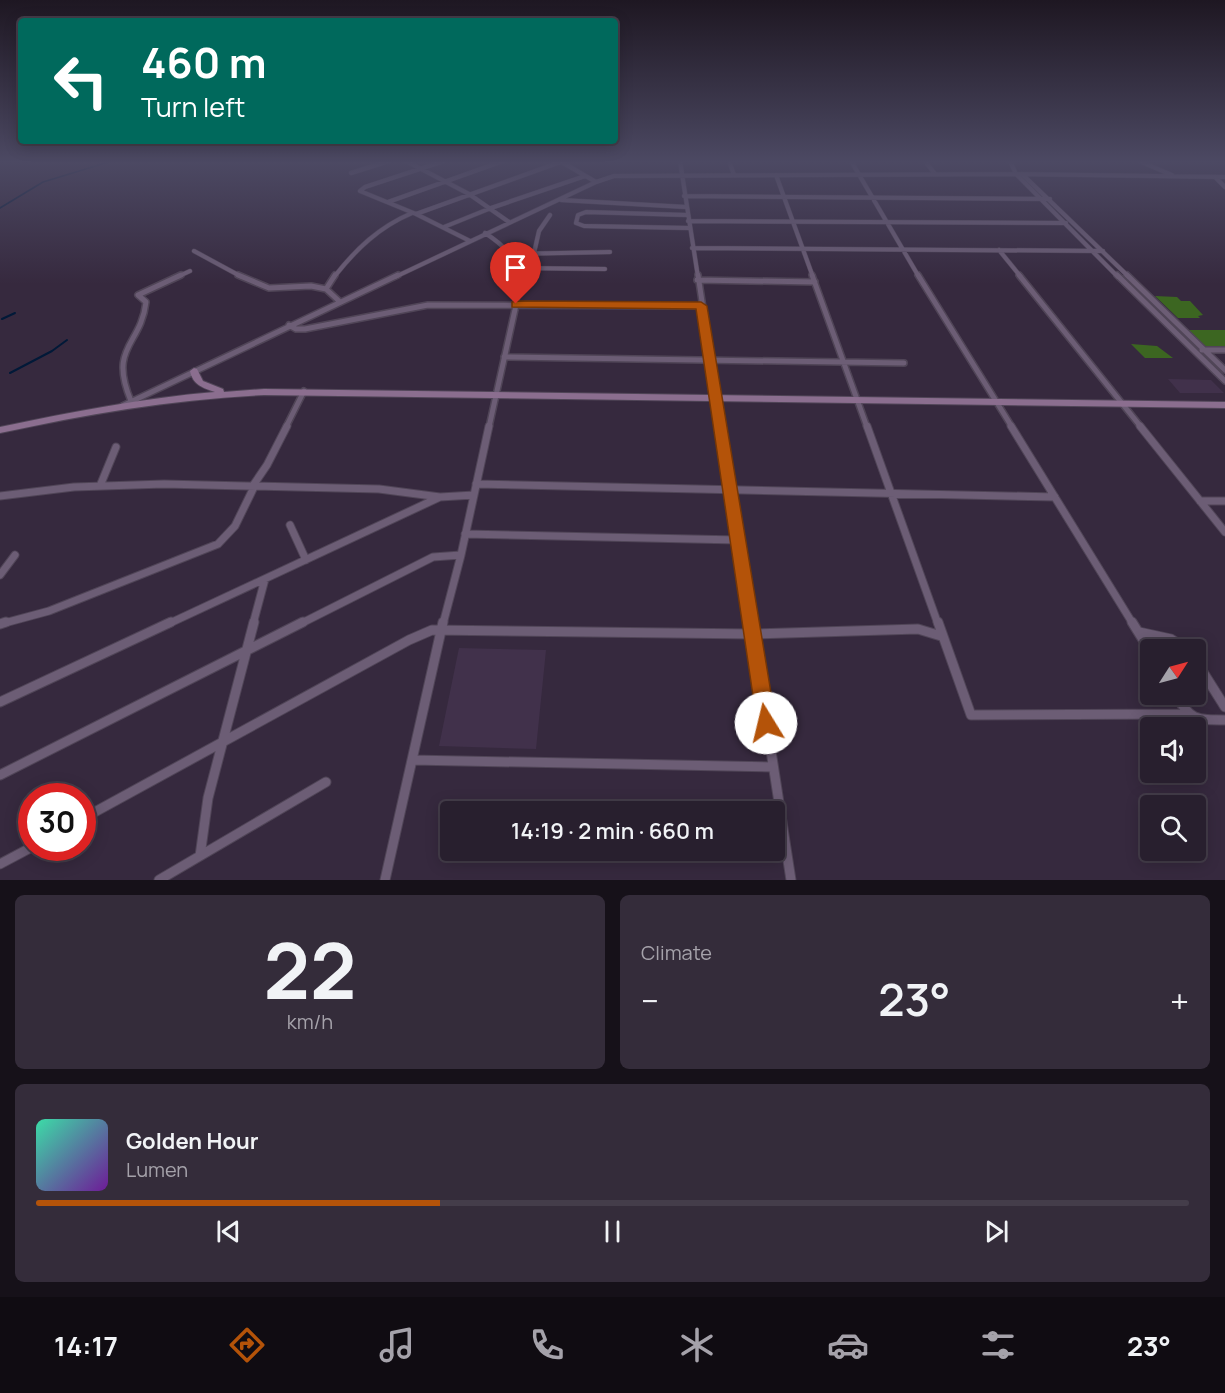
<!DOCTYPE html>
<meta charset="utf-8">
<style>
:root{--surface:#281f2e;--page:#342c3a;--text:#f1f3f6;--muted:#a5a2aa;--line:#443d4a;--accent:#b45309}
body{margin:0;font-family:Manrope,sans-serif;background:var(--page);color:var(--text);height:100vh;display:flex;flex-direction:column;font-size:22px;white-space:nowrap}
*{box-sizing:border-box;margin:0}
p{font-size:20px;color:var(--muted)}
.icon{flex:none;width:33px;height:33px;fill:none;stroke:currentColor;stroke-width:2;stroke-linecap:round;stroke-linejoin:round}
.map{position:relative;height:880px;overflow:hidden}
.panel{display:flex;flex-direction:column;gap:15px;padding:15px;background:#161119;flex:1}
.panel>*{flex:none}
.hud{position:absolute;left:18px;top:18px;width:600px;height:126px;border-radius:6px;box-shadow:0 3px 15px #0003,0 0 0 2px var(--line);background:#00695c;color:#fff;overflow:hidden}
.needle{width:39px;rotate:54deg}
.controls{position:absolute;left:1140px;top:639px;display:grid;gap:12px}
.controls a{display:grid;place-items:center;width:66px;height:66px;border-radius:6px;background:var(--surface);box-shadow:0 3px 15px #0003,0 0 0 2px var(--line);font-size:30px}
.speed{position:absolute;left:18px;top:783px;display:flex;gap:12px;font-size:30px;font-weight:700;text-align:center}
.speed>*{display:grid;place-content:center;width:78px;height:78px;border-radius:50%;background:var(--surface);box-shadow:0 3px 15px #0003,0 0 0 2px var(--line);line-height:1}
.speed .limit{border:9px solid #d22;background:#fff;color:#111}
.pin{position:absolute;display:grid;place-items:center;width:51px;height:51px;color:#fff;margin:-62px -26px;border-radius:50% 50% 50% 0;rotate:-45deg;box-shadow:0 0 6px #0007}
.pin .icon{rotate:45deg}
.me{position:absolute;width:66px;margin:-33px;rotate:351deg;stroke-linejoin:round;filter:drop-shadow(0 0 4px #0008)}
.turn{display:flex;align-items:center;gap:21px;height:126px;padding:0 24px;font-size:27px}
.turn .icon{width:78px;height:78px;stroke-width:2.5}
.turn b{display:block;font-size:42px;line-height:51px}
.big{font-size:45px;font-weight:600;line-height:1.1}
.panel .card{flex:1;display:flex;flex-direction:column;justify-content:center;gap:9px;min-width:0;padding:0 21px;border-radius:9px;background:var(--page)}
.panel .dial{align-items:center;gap:0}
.dial b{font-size:78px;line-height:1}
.song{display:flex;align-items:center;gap:18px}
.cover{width:72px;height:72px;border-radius:9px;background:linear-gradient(135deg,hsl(160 70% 55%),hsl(280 70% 35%))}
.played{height:6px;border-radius:3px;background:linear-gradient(90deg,var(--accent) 35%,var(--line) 35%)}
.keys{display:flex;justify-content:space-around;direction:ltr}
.heat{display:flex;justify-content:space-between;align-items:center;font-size:33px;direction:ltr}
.panel .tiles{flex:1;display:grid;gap:15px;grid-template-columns:1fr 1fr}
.card:last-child{grid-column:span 2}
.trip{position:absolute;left:440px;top:801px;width:345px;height:60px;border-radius:6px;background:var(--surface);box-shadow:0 3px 15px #0003,0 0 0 2px var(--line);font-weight:600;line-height:60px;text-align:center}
.menu{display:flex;height:96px;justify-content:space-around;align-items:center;background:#100c12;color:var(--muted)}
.menu .icon{width:42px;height:42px}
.menu .selected{color:var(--accent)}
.menu b{font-size:27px;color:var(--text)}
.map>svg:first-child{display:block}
</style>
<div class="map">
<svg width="1225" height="880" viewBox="0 0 1225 880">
<rect width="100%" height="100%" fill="#36293e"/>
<path fill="#41314b" d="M1168 379 1211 380 1224 393H1180Z
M459 648 546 650 536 749 439 746Z"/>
<path fill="#3c6621" d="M1155 296 1177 297 1181 301H1190L1203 315 1198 316 1200 318H1178Z
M1185 330H1225V349H1205Z
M1131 344 1157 346 1173 358H1145Z"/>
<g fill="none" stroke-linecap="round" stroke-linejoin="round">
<path stroke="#011938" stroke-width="1.5" d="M0 208 43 182 112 161"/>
<path stroke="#011938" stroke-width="2" d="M2 319 15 313
M10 373 52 351 67 340"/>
<defs>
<path id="street-far3" d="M406 161 469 194 509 222
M444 161 365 187 360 191 416 214 470 241
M560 161 596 182
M680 161 698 277
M729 161 734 175
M851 161 919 277
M925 161 935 174
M1010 161 1016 174 1118 277
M1139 161 1172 175
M351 173 389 161
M1022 174 1129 277
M776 175 813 277
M1215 177 1225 187
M684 196 1050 199
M561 200 686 207
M388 202 503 161
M416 214 563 161
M687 215 586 212 578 215 576 223 584 226 689 228
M688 221 1066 223
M444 227 491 208 585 176
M485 233C502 244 515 255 517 277
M692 248 1103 251
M999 250 1021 277
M194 251 242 277
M534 253 539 231 550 215
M512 254 610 252
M517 268 605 269
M177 277 190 271
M334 277C356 249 379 227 412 213
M395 277 596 182 614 176 1016 174 1225 177"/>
<path id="street-far2" d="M238 275 269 288 311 286 326 289
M335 275 326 289 339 301
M698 275 721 427
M812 275 867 427
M918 275 1012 427
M1019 275 1141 427
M1117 275 1225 381
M1127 275 1225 370
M697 280 815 282
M289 325 296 329H305L428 305 701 306
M1202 350H1225
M504 357 904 363
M131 401C108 346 141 346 146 302L138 295 181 275
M122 406 398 275
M286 427 304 391
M489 427 516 305 517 275"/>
<path id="street-far1" d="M721 426 751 624
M867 426 938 624
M1011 426 1133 624
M1140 426 1225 532
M476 484 1055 497
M100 486 116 447
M252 487 267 465 287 426
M0 496 74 487 164 484 379 489 440 497
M1200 501H1225
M290 525 306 560
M465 534 738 540
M0 575 15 555
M1 624 49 611 218 544 235 526 254 487
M168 624 440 497 474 495
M253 624 265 579
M300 624 433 557 461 555
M443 624 461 555 489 426"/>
<path id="street" d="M751 622 791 880
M938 622 971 715 1186 714
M1132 622 1150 651
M0 624 6 622
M1139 632 1171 639 1188 650
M1196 661 1225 707
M1175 694C1190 720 1196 720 1225 720
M0 702 171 622
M412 760 773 767
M0 775 303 622
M82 819 409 640 432 630 753 634 918 629 941 636
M200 856 208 798 254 622
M0 864 32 847
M159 880 326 782
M385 880 443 622"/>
<path id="secondary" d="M194 368 197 369 203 381 223 389 224 392 264 389 1225 402V408L264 395C175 399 87 414 0 433V427C71 412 143 398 215 392 203 388 193 385 190 371Z"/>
</defs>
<use href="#street-far3" stroke="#504557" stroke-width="5"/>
<use href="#street-far2" stroke="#504557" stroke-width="8"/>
<use href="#street-far1" stroke="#504557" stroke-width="9"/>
<use href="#street" stroke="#504557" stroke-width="11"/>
<use href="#secondary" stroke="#504557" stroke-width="2"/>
<use href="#street-far3" stroke="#6c5d75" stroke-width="4"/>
<use href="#street-far2" stroke="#6c5d75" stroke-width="5"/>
<use href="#street-far1" stroke="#6c5d75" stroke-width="7"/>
<use href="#street" stroke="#6c5d75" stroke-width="9"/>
<use href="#secondary" fill="#8b6e8f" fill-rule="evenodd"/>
</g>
<linearGradient id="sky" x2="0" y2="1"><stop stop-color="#1e1722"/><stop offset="0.57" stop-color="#4c4963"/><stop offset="1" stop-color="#4c4963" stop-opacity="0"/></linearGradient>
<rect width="1225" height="284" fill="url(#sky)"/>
<path fill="#b45309" stroke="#753606" stroke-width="1.5" d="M516 301 701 302 707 306 776 723 773 730 766 733 760 730 757 723 696 309 512 307V302Z"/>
</svg>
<div class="controls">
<a><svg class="needle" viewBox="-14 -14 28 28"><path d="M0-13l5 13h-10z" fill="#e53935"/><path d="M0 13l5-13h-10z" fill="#a5a2aa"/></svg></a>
<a><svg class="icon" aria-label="sound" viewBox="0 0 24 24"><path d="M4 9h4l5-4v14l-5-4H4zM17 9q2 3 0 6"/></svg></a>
<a><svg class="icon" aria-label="search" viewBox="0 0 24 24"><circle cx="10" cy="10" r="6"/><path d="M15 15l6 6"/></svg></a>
</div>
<div class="speed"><div class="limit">30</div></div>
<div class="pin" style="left:516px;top:304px;background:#d93025"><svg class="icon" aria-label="arrive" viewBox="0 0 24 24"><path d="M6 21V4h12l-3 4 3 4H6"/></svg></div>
<svg class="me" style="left:766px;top:723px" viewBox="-20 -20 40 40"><circle r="19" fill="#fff"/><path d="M0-13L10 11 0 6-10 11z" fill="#b45309"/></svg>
<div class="trip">14:19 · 2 min · 660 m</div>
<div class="hud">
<div class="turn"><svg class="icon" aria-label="left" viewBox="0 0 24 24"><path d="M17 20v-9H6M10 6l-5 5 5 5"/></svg><div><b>460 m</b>Turn left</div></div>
</div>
</div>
<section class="panel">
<div class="tiles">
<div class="card dial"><b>22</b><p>km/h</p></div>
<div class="card"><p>Climate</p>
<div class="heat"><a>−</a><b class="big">23°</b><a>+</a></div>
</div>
<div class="card">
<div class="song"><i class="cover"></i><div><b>Golden Hour</b><p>Lumen</p></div></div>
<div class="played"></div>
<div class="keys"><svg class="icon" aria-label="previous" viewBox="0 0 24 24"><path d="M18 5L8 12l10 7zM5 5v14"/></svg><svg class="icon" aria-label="pause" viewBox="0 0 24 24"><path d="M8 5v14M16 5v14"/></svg><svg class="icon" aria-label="next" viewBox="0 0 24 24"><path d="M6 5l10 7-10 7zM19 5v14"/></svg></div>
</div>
</div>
</section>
<nav class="menu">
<b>14:17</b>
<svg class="icon selected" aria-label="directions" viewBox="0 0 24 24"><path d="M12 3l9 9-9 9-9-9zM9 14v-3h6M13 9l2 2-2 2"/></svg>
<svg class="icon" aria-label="music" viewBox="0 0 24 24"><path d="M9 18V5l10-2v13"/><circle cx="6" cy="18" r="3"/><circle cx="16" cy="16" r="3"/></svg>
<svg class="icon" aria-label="phone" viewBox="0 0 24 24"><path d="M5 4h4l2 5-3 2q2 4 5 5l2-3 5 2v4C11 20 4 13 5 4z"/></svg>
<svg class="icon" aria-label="climate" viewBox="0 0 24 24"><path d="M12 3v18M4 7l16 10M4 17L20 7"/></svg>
<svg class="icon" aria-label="car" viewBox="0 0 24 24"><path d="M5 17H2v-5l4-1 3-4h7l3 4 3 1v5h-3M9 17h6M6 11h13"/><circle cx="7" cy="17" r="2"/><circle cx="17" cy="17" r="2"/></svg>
<svg class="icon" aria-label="filters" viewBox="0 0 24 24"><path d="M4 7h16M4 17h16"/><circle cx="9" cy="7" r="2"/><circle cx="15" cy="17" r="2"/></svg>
<b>23°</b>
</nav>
